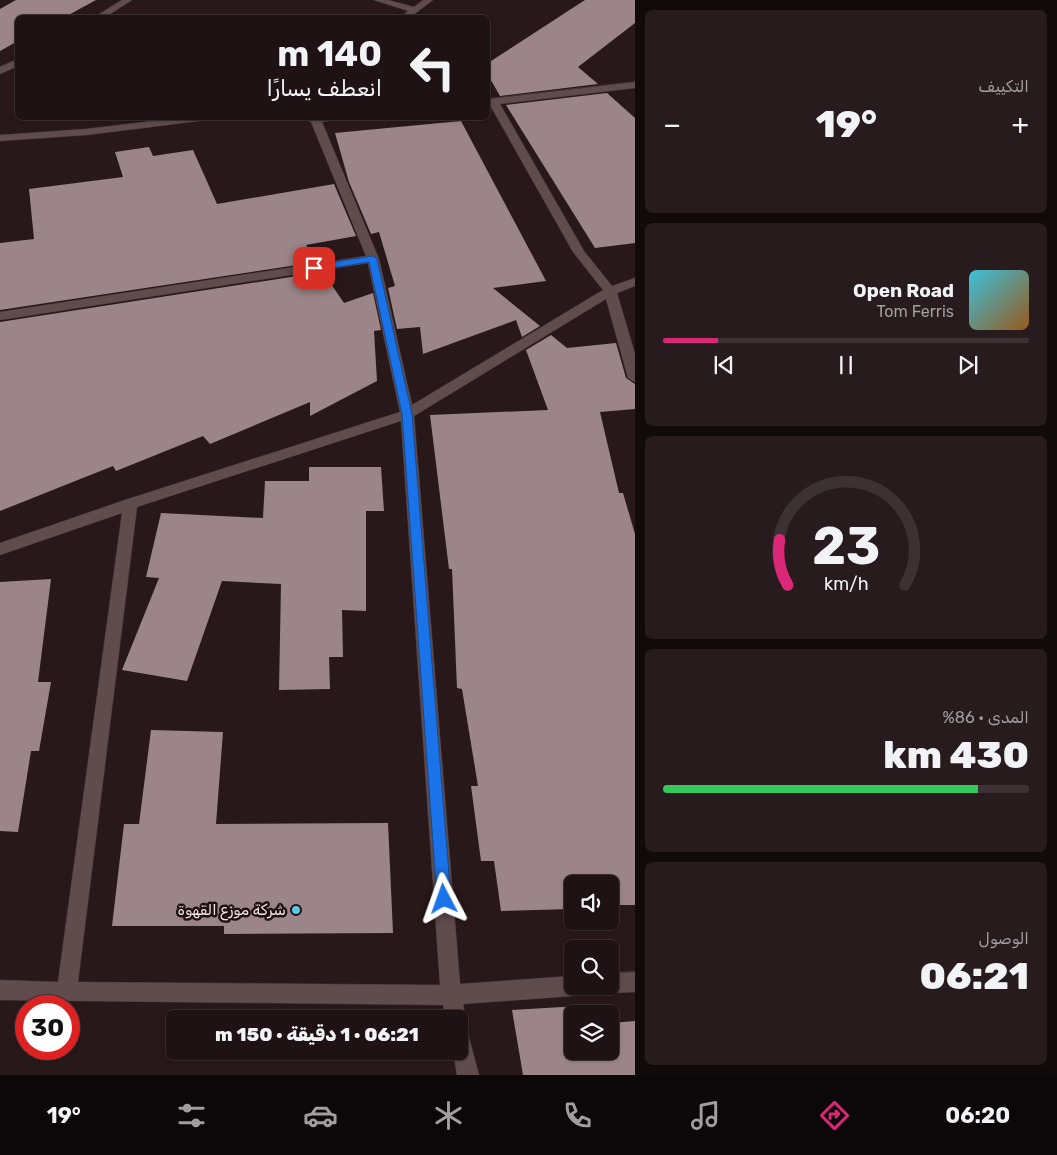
<!DOCTYPE html>
<html lang="ar">
<meta charset="utf-8">
<style>
:root{--surface:#1f1214;--page:#271b1d;--text:#f1f3f6;--muted:#a19ea0;--line:#3c3234;--accent:#db2777}
body{margin:0;font-family:Rubik,"Noto Sans Arabic",sans-serif;background:var(--page);color:var(--text);direction:rtl;height:100vh;display:flex;flex-direction:column;font-size:19px;white-space:nowrap}
*{box-sizing:border-box;margin:0}
p{font-size:16px;color:var(--muted)}
.icon{flex:none;width:28px;height:28px;fill:none;stroke:currentColor;stroke-width:2;stroke-linecap:round;stroke-linejoin:round}
.map{position:relative;flex:1;overflow:hidden;direction:ltr}
.panel{display:flex;flex-direction:column;gap:10px;padding:10px;background:#110a0b;width:422px}
.panel>*{flex:none}
.top-card{position:absolute;left:15px;top:15px;width:475px;height:105px;border-radius:8px;box-shadow:0 1px 4px #0004,0 0 0 1px var(--line);direction:rtl;background:#1f1214;color:var(--text);overflow:hidden}
.controls{position:absolute;left:564px;top:875px;display:grid;gap:10px}
.controls a{display:grid;place-items:center;width:55px;height:55px;border-radius:8px;background:var(--surface);box-shadow:0 1px 4px #0004,0 0 0 1px var(--line);font-size:25px}
.speed{position:absolute;left:15px;top:995px;display:flex;gap:10px;font-size:25px;font-weight:700;text-align:center}
.speed>*{display:grid;place-content:center;width:65px;height:65px;border-radius:50%;background:var(--surface);box-shadow:0 1px 4px #0004,0 0 0 1px var(--line);line-height:1}
.speed .limit{border:8px solid #d22;background:#fff;color:#111}
.pin{position:absolute;display:grid;place-items:center;width:42px;height:42px;color:#fff;margin:-21px;border-radius:10px;box-shadow:0 2px 8px #0006}
.me{position:absolute;width:55px;margin:-28px;rotate:356deg;stroke-linejoin:round;filter:drop-shadow(0 0 4px #0008)}
.turn{display:flex;align-items:center;gap:18px;height:105px;padding:0 25px;font-size:22px}
.turn .icon{width:65px;height:65px;stroke-width:2.5}
.turn b{display:block;font-size:35px;line-height:42px}
.big{font-size:38px;font-weight:800;line-height:1.1}
.panel .tile{flex:1;display:flex;flex-direction:column;justify-content:center;gap:8px;min-width:0;padding:0 18px;border-radius:8px;background:var(--page)}
.panel .dial{align-items:center;gap:0}
.dial svg{height:130px;overflow:visible;fill:none;stroke:var(--line);stroke-width:7;stroke-linecap:round;text-anchor:middle}
.dial text{fill:var(--text);stroke:none}
.song{display:flex;align-items:center;gap:15px}
.cover{width:60px;height:60px;border-radius:8px;background:linear-gradient(135deg,hsl(190 70% 55%),hsl(30 70% 35%))}
.played{height:5px;border-radius:2px;background:linear-gradient(90deg,var(--accent) 15%,var(--line) 15%)}
.keys{display:flex;justify-content:space-around;direction:ltr}
.heat{display:flex;justify-content:space-between;align-items:center;font-size:28px;direction:ltr}
.charge{height:8px;border-radius:4px;background:linear-gradient(90deg,#34c759 86%,var(--line) 0)}
.trip{position:absolute;left:166px;top:1010px;width:302px;height:50px;border-radius:8px;background:var(--surface);box-shadow:0 1px 4px #0004,0 0 0 1px var(--line);font-weight:800;line-height:50px;text-align:center;direction:rtl}
.dock{display:flex;height:80px;justify-content:space-around;align-items:center;background:#0c0708;color:var(--muted)}
.dock .icon{width:35px;height:35px}
.dock .on{color:var(--accent)}
.dock b{font-size:22px;color:var(--text)}
main{display:flex;flex:1;min-height:0}
.map>svg:first-child{display:block}
</style>
<main>
<section class="panel">
<div class="tile"><p>التكييف</p>
<div class="heat"><a>−</a><b class="big">19°</b><a>+</a></div>
</div>
<div class="tile">
<div class="song"><i class="cover"></i><div><b>Open Road</b><p>Tom Ferris</p></div></div>
<div class="played"></div>
<div class="keys"><svg class="icon" aria-label="previous" viewBox="0 0 24 24"><path d="M18 5L8 12l10 7zM5 5v14"/></svg><svg class="icon" aria-label="pause" viewBox="0 0 24 24"><path d="M8 5v14M16 5v14"/></svg><svg class="icon" aria-label="next" viewBox="0 0 24 24"><path d="M6 5l10 7-10 7zM19 5v14"/></svg></div>
</div>
<div class="tile dial"><svg viewBox="0 0 100 80">
<path d="M14 69A42 42 0 1 1 86 69"/>
<path d="M14 69A42 42 0 0 1 9 41" stroke="#db2777"/>
<text x="50" y="56" font-size="32" font-weight="700">23</text>
<text x="50" y="72" font-size="11">km/h</text>
</svg></div>
<div class="tile"><p>المدى · 86%</p><b class="big">430 km</b><div class="charge"></div></div>
<div class="tile"><p>الوصول</p><b class="big">06:21</b></div>
</section>
<div class="map">
<svg width="635" height="1075" viewBox="0 0 635 1075">
<rect width="100%" height="100%" fill="#29181a"/>
<path fill="#9c8588" d="M16 0H96L63 18H18V41L0 51V9Z
M585 0H635V23L578 67 598 84 500 96 488 75V63Z
M607 93 635 118V243L595 248 506 105Z
M461 121 546 281 493 288 540 326 522 337 516 320 423 354 420 327 397 329 388 288 395 286 379 232 371 234 349 182 335 133Z
M149 147 153 156 193 150 217 204 334 184 356 236 306 245 317 262 0 310V243L34 239 29 189 123 177 115 152Z
M323 272 344 303 373 293 381 330 374 331 377 381 310 416V402L210 444 203 436 116 471 113 466 0 511V322Z
M551 335 567 348 616 343 626 378 635 384V409L600 412 619 493H623L635 534V905H610V884H572V909L501 911 494 861H481L471 786H478L462 689 457 688 452 569H449L430 415 548 410 526 350Z
M309 467H381L384 511H366V611L342 610 343 657H329L330 689 279 690 281 584 222 581 187 681 122 670 159 578 146 577 161 513 263 518 265 481H309Z
M51 579 38 682H51L39 751H31L18 832 0 831V582Z
M151 730 223 732 216 824 388 823 393 933 224 934V926H112L124 824H139Z
M579 1006 581 1014H572V1051H610V1023L635 1021V1075H523L512 1010Z"/>
<g fill="none" stroke-linecap="round" stroke-linejoin="round">
<defs>
<path id="minor" d="M122 0H132L104 18H93Z
M374 0H388L414 7 423 0H433L409 18 403 15 408 11Z
M18 59V66L0 74V67Z
M635 82V88L500 104 584 251 612 286 635 278V286L617 293 635 354V382L628 378 606 299 414 416 460 984 572 976V986H583L580 993 573 996 463 1004 466 1019 461 1027 467 1030 479 1075H457L453 1051H460V1019H446L443 1005 0 1000V980L58 982 122 513 0 555V543L125 500 400 412 368 263 0 320V312L366 256 311 122 303 118H337L336 120 322 122 379 259 412 405 603 290 573 252 490 105H488V99ZM401 421 440 985 78 982 137 507Z
M178 118H204L199 121 86 135 0 141V135L86 129Z
M635 972V992L610 993 603 990 601 986H610V973Z"/>
</defs>
<use href="#minor" stroke="#423637" stroke-width="1"/>
<use href="#minor" fill="#604b4d" fill-rule="evenodd"/>
</g>
<path fill="#1a73e8" stroke="#114b97" d="M373 256 377 259 412 414 451 899 449 904 444 906 439 904 437 899 402 414 369 262 314 271 309 268 314 265Z"/>
<circle fill="#5ac8e6" stroke="#1f0f11" stroke-width="2" cx="296" cy="910" r="5"/>
<g text-anchor="middle" stroke-width="5" stroke-linejoin="round" paint-order="stroke">
<g font-size="15" fill="#f2e6e7" stroke="#1f0f11" text-anchor="end">
<text x="286" y="915">شركة موزع القهوة</text>
</g>
</g>
</svg>
<div class="controls">
<a><svg class="icon" aria-label="sound" viewBox="0 0 24 24"><path d="M4 9h4l5-4v14l-5-4H4zM17 9q2 3 0 6"/></svg></a>
<a><svg class="icon" aria-label="search" viewBox="0 0 24 24"><circle cx="10" cy="10" r="6"/><path d="M15 15l6 6"/></svg></a>
<a><svg class="icon" aria-label="layers" viewBox="0 0 24 24"><path d="M12 4l9 5-9 5-9-5zM3 14l9 5 9-5"/></svg></a>
</div>
<div class="speed"><div class="limit">30</div></div>
<div class="pin" style="left:314px;top:268px;background:#d93025"><svg class="icon" aria-label="arrive" viewBox="0 0 24 24"><path d="M6 21V4h12l-3 4 3 4H6"/></svg></div>
<svg class="me" style="left:444px;top:899px" viewBox="-20 -20 40 40"><path d="M0-17L14 15 0 8-14 15z" fill="#1a73e8" stroke="#fff" stroke-width="4"/></svg>
<div class="trip">06:21 · 1 دقيقة · 150 m</div>
<div class="top-card">
<div class="turn"><svg class="icon" aria-label="left" viewBox="0 0 24 24"><path d="M17 20v-9H6M10 6l-5 5 5 5"/></svg><div><b>140 m</b>انعطف يسارًا</div></div>
</div>
</div>
</main>
<nav class="dock">
<b>06:20</b>
<svg class="icon on" aria-label="directions" viewBox="0 0 24 24"><path d="M12 3l9 9-9 9-9-9zM9 14v-3h6M13 9l2 2-2 2"/></svg>
<svg class="icon" aria-label="music" viewBox="0 0 24 24"><path d="M9 18V5l10-2v13"/><circle cx="6" cy="18" r="3"/><circle cx="16" cy="16" r="3"/></svg>
<svg class="icon" aria-label="phone" viewBox="0 0 24 24"><path d="M5 4h4l2 5-3 2q2 4 5 5l2-3 5 2v4C11 20 4 13 5 4z"/></svg>
<svg class="icon" aria-label="climate" viewBox="0 0 24 24"><path d="M12 3v18M4 7l16 10M4 17L20 7"/></svg>
<svg class="icon" aria-label="car" viewBox="0 0 24 24"><path d="M5 17H2v-5l4-1 3-4h7l3 4 3 1v5h-3M9 17h6M6 11h13"/><circle cx="7" cy="17" r="2"/><circle cx="17" cy="17" r="2"/></svg>
<svg class="icon" aria-label="filters" viewBox="0 0 24 24"><path d="M4 7h16M4 17h16"/><circle cx="9" cy="7" r="2"/><circle cx="15" cy="17" r="2"/></svg>
<b>19°</b>
</nav>
